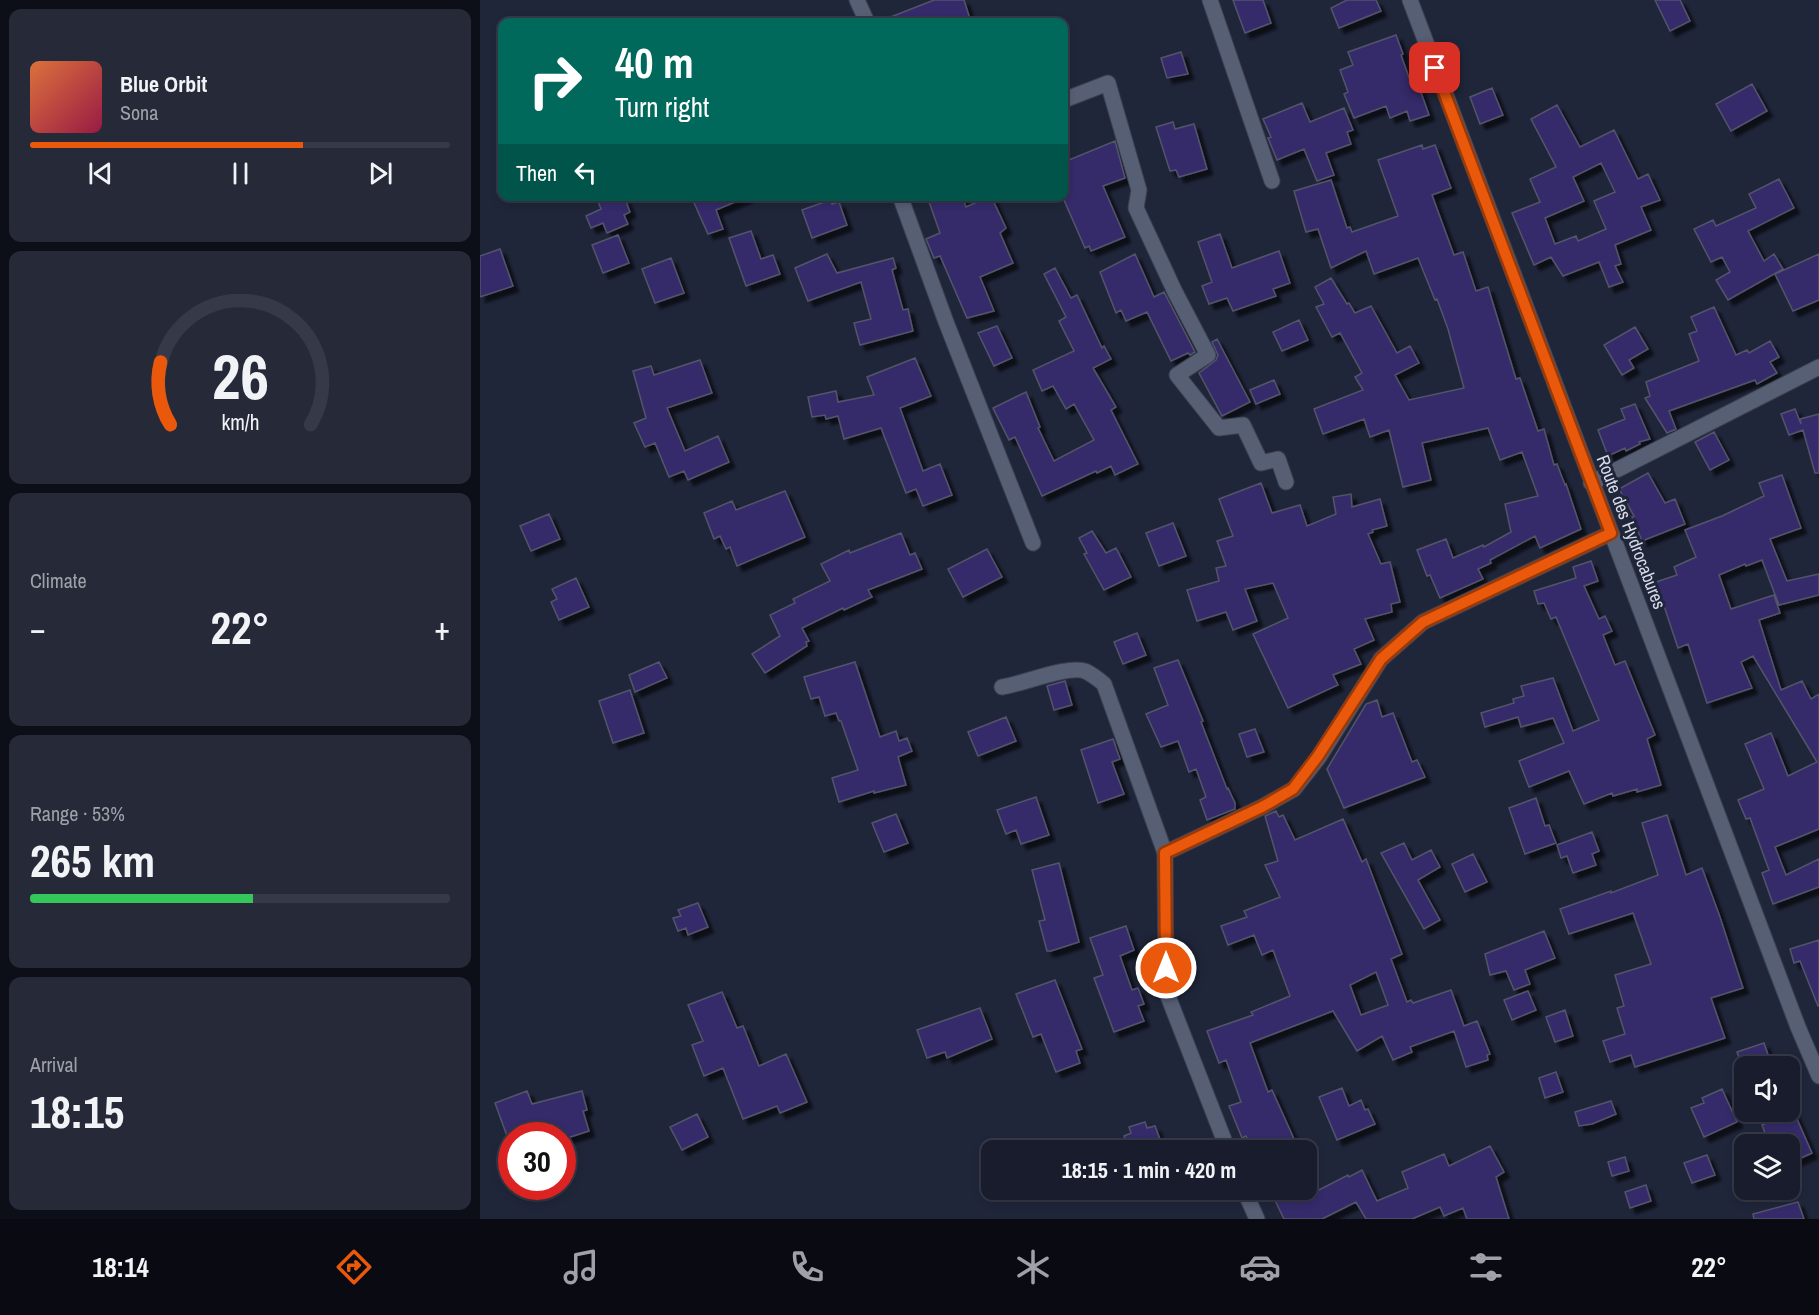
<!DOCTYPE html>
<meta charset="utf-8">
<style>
:root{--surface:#181c2c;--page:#252938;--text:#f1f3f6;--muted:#9fa1a9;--line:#363a48;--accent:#ea580c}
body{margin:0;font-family:"Archivo Narrow",sans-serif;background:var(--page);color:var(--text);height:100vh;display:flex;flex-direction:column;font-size:22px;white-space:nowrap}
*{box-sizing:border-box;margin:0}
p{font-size:20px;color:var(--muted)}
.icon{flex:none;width:33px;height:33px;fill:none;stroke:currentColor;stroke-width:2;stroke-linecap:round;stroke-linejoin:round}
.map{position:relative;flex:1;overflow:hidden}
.drawer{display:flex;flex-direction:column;gap:9px;padding:9px;background:#0d0f18;width:480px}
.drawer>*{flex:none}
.top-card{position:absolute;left:18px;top:18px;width:570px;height:183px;border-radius:12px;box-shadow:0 3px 9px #0003,0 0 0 2px var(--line);background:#00695c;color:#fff;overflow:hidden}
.controls{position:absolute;left:1254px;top:1056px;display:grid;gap:12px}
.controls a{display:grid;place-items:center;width:66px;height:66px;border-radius:12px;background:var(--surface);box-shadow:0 3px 9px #0003,0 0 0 2px var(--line);font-size:30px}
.speed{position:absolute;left:18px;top:1122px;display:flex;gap:12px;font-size:30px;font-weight:700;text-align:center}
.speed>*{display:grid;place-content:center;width:78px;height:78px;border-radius:50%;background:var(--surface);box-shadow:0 3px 9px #0003,0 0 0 2px var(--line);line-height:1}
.speed .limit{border:9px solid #d22;background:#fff;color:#111}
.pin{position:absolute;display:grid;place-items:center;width:51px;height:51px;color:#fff;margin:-26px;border-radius:12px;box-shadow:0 3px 9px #0006}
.me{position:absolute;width:66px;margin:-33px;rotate:0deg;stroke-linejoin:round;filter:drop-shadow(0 0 4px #0008)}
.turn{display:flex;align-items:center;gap:21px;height:126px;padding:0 18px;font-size:27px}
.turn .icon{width:78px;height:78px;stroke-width:2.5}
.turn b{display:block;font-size:42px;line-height:51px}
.then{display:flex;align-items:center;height:57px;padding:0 18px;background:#0003;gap:12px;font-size:22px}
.big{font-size:45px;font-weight:700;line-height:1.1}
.drawer .tile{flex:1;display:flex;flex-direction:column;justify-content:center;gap:9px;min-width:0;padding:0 21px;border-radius:12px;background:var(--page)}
.drawer .dial{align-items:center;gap:0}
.dial svg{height:156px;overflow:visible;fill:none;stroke:var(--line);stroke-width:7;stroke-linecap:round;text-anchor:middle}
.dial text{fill:var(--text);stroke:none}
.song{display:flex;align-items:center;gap:18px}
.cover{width:72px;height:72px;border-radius:9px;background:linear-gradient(135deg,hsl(20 70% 55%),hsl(340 70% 35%))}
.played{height:6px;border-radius:3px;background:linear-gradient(90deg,var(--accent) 65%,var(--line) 65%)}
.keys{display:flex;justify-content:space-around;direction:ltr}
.heat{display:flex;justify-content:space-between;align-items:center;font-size:33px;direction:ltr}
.charge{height:9px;border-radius:4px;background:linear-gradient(90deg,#34c759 53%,var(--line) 0)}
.trip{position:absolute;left:501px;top:1140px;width:336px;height:60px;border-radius:12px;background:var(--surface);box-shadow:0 3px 9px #0003,0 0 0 2px var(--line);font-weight:700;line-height:60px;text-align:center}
.dock{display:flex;height:96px;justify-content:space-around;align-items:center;background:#0a0b12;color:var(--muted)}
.dock .icon{width:42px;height:42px}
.dock .active{color:var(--accent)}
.dock b{font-size:27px;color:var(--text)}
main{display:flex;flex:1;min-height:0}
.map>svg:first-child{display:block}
</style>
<main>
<section class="drawer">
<div class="tile">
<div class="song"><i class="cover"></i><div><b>Blue Orbit</b><p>Sona</p></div></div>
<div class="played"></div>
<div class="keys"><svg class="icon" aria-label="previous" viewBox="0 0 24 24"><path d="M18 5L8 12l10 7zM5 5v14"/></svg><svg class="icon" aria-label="pause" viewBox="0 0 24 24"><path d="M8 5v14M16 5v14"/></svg><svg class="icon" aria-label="next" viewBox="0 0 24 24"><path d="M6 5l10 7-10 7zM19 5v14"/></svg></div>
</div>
<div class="tile dial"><svg viewBox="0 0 100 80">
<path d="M14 69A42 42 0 1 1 86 69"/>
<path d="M14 69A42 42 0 0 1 9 37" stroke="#ea580c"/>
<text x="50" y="56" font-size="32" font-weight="700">26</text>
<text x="50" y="72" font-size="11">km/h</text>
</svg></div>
<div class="tile"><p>Climate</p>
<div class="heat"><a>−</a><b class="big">22°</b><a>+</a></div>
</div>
<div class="tile"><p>Range · 53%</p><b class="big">265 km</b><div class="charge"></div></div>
<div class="tile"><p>Arrival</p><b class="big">18:15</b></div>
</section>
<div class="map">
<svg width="1339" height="1219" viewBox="0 0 1339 1219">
<defs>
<filter id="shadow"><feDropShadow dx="5.5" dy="5.5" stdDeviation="1.5" flood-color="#0009"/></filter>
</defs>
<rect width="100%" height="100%" fill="#20263a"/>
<path fill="#352c6b" stroke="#53536a" stroke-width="1.5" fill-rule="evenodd" filter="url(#shadow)" d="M454 0H484L491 22H398Z
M753 0H783L791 23 765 33Z
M867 0H896L901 11 859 28 851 8Z
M1175 0H1200L1210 21 1190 31Z
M916 35 923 54 921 55 931 83 937 81 949 115 930 121 927 111 910 118 906 106 874 118 864 94 868 92 860 70 873 65 868 52Z
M701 52 708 74 687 78 681 58Z
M1272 84 1287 111 1251 131 1236 104Z
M1012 88 1023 115 1000 124 990 97Z
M822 103 830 122 864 108 873 130 867 132 871 144 846 153 854 175 837 181 824 149 797 160 788 138 791 137 783 119Z
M1077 105 1100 147 1134 130 1158 179 1168 174 1180 200 1161 207 1171 230 1135 245 1141 264 1135 266 1143 282 1129 287 1119 262 1083 276 1071 257 1054 265 1032 213 1060 202 1050 179 1076 167 1051 119ZM1121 163 1135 192 1114 201 1126 229 1098 241 1096 236 1075 244 1065 218 1104 201 1093 177Z
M693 122 695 129 714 124 727 169 699 177 696 170 690 171 676 127Z
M635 141 645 178 623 186 645 237 611 251 609 246 605 248 584 200V162Z
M942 145 943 149 955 145 971 188 952 195 974 255 983 252 996 291 1008 287 1036 379 1040 378 1058 431 1064 429 1074 465 1077 464 1085 485 1086 484 1101 529 1060 548 1055 536 1010 560 1011 563 998 569 1003 579 960 598 950 575 947 576 937 550 966 539 973 558 1003 545 1004 547 1031 532 1025 504 1058 496 1042 452 1020 460 1008 428 942 443 951 480 923 487 909 430 890 437 884 419 843 434 834 409 883 390 875 377 882 373 860 333 852 337 836 307 844 304 835 287 851 278 867 304 869 303 875 313 891 306 917 353 930 346 939 363 915 375 929 400 984 388 968 329 957 299 955 300 938 258 894 274 886 251 851 268 838 229 826 232 814 191 851 180 867 228 870 227 872 232 918 216 898 160Z
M1299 179 1314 208 1268 231 1284 261 1294 254 1303 269 1248 300 1236 280 1250 272 1242 257 1231 262 1214 229 1233 220 1236 226 1276 208 1269 194Z
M116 196H137L139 202 145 199 150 212 144 215 148 224 127 233 123 223 111 228 106 216 121 209Z
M211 196H267V197L236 210 243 229 228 234Z
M447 196H482L486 207 511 196 526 228 520 233 533 263 500 277 514 311 487 318 460 256 454 258 446 239 460 233Z
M350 200 352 204 359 202 367 225 332 238 322 210Z
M271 231 281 259 293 255 300 274 266 286 249 238Z
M740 234 752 268 799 251 810 283 793 289 796 296 753 311 747 298 729 304 722 286 732 282 718 242Z
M138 235 149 263 123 273 112 245Z
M20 249 33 286 0 297V256Z
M347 254 357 273 413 258 416 268 412 270 423 310 428 309 433 331 380 345 374 323 391 319 381 282 328 301 315 268Z
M655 254 674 297 684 292 715 352 710 355 708 353 691 361 667 312 646 321 641 310 636 313 620 272Z
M1339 254V300L1313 311 1295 274Z
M191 258 204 293 175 303 162 269Z
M575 268 591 298 597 295 622 348 624 346 631 359 613 368 636 407 631 410 658 464 635 475 631 466 617 473 616 471 562 496 535 437 529 440 513 408 546 392 560 427 558 428 574 461 614 440 594 404 586 409 573 386 562 391 553 370 594 351 579 321 586 317 564 274Z
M1234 307 1256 355 1267 350 1269 353 1290 341 1299 357 1290 362 1297 373 1277 384 1275 380 1189 411 1196 429 1187 433 1165 398 1170 396 1166 382 1219 361 1209 334 1217 331 1211 317Z
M819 320 828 340 802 351 793 332Z
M517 326 532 358 514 366 498 333Z
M1155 327 1168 349 1149 360 1154 368 1142 375 1124 345Z
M737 339 770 402 742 416 719 373 736 360 738 355 732 342Z
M435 358 451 396 420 408 443 471 460 464 472 495 443 506 436 489 426 493 401 428 364 439 358 416 346 419 345 415 332 417 328 397 356 391 358 402 394 395 387 377Z
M220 360 232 393 187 408 205 451 238 436 249 462 208 480 204 471 189 477 175 443 165 447 154 423 166 418 153 371 171 366 174 375Z
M794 380 800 394 776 404 770 390Z
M1155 404 1170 439 1159 442 1160 444 1146 451 1145 448 1128 456 1118 430 1145 419 1141 409Z
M1315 409 1321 424 1320 419 1339 414V473H1335L1323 430 1309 435 1301 414Z
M1234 432 1249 460 1230 470 1215 442Z
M1168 473 1185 503 1195 499 1205 524 1162 541 1152 517 1154 516 1139 489Z
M1302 475 1321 528 1290 539 1307 581 1339 574V595L1299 605 1282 560 1266 566 1265 564 1239 575 1251 609 1294 595 1300 613 1279 620 1301 690 1322 681 1331 699 1339 694V829L1295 847 1306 875 1339 859V887L1293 904 1282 873 1289 870 1270 818 1266 819 1258 800 1284 789 1265 744 1291 733 1308 776 1337 762 1273 656 1261 662 1272 688 1227 703 1208 644 1198 648 1176 582 1197 575 1194 567 1216 557 1205 530 1242 516 1284 496 1279 483Z
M781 483 792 513 820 505 827 526 856 514 853 497 871 494 872 507 900 499 907 526 892 530 893 532 888 534 901 564 910 562 920 602 911 604 912 612 885 619 894 640 874 649 881 664 853 675 858 685 808 708 773 634 808 618 793 583 765 589 777 621 753 630 746 612 717 621 707 590 739 581 736 568 746 566 737 541 753 536 739 499Z
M305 491 325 537 257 566 250 547 246 549 240 536 234 539 224 513 252 501 256 510Z
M69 514 80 539 51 551 40 526Z
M693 523 706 556 679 566 666 533Z
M612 531 626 553 636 548 651 577 624 590 604 554 607 553 599 538Z
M421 533 430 555 435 553 442 569 388 590 392 597 364 610 363 608 322 628 329 641 326 642 327 646 285 673 272 654 300 636 290 615 315 603 313 599 350 581 341 564 369 550 370 553Z
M507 549 522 577 483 597 468 569Z
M1111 561 1118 581 1104 586 1119 619 1125 616 1132 631 1123 635 1135 665 1145 661 1175 735 1167 739 1181 785 1157 792V789L1133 796 1132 793 1104 804 1089 771 1049 787 1039 761 1084 743 1073 718 1041 727 1038 717 1005 727 1001 713 1034 703 1033 699 1044 696 1041 686 1073 678 1093 731 1119 720 1076 617 1071 619 1064 603 1058 604 1054 591 1096 578 1093 567Z
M96 578 109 607 79 620 71 602 77 599 72 589Z
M657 633 666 655 643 664 634 642Z
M698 660 723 721 721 722 747 789 748 788 755 803V809L727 820 720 800 726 797 716 769 709 772 698 741 681 747 666 714 688 705 674 668Z
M179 662 187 678 155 692 149 675Z
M375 662 400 737 416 731 419 741 427 738 432 751 418 757 426 785 394 793V791L359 802 352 778 378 770 361 721H359L356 713 345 716 339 697 331 699 324 677Z
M585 681 592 705 574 710 567 686Z
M150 690 164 733 133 743 119 701Z
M897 700 902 717 913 713 932 762 937 760 945 777 864 808 847 769 886 704Z
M526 717 536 741 498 756 488 732Z
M775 729 784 752 767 757 759 734Z
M633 739 640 759 632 762 644 794 618 803 601 750Z
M556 797 569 835 541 844 536 830 526 834 517 810Z
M1056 798 1065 826 1069 825 1076 843 1045 854 1029 808Z
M796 811 799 817 803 815 815 840 863 819 882 862 886 859 922 954 911 959 927 1002 931 1000 933 1003 971 990 984 1026 997 1021 1010 1054 1007 1055 1008 1060 986 1067 974 1031 930 1047 932 1052 913 1060 902 1036 877 1051 853 1011 770 1043 788 1092 792 1090 819 1150H773L766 1136 762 1138 749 1106 761 1102 746 1060 739 1063 727 1031 773 1015 771 1012 810 996 793 950 782 955 774 935 748 945 741 926 767 917 764 911 800 897 785 865 798 861 785 816ZM896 972 908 1005 881 1015 870 985Z
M416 814 428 843 404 852 392 823Z
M1187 815 1206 875 1222 868 1240 917 1263 988 1231 998 1245 1038 1155 1067 1151 1055 1130 1062 1123 1041 1145 1034 1137 1008 1144 1006 1135 975 1171 964 1153 913 1089 934 1080 909 1131 891V893L1178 875 1162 823Z
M1112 832 1119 851 1112 854 1116 865 1093 873 1087 856 1081 858 1077 845Z
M924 843 932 860 951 850 960 867 938 880 960 920 944 929 901 853Z
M993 854 1007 882 985 892 972 864Z
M579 863 599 942 571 951H567L559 921 565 920 552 870Z
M218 903 228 927 208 935 206 928 198 931 193 918 201 916 198 910Z
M646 926 654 950 640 956 652 990 658 988 664 1004 658 1006 664 1021 634 1032 614 978 623 975 610 938Z
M1064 931 1075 958 1045 970 1050 984 1034 990 1026 971 1010 975 1005 954Z
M1339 940V1006H1338L1320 961 1314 963 1310 949Z
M575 980 602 1049 596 1051 600 1063 576 1072 561 1034 553 1037 536 994Z
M1048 991 1056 1010 1032 1020 1024 1000Z
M242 992 257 1028 263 1026 279 1066 306 1054 327 1102 300 1113 297 1106 263 1119 243 1068 224 1076 212 1045 223 1041 208 1005Z
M500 1008 512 1039 467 1058 465 1052 447 1058 437 1030Z
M1085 1010 1093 1036 1075 1042 1066 1017Z
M1284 1043 1292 1066H1262L1257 1052Z
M1076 1072 1083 1092 1065 1098 1059 1078Z
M862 1088 869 1106 881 1100 885 1110 888 1109 895 1124 857 1140 839 1097Z
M1242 1089 1257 1122 1224 1137 1211 1108 1224 1103 1222 1098Z
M47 1091 52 1104 102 1091 107 1110 103 1111 109 1131 87 1138 86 1136H27L15 1103Z
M1131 1101 1136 1114 1112 1124 1099 1126 1095 1112Z
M1314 1112 1332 1153 1310 1163V1144H1289L1282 1125Z
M217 1114 228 1137 202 1150 190 1127Z
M665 1122 667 1128 675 1126 684 1150H649L644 1136 651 1133 649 1127Z
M1010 1146 1024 1172 1016 1177 1029 1219H987L983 1208 964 1216 960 1207 932 1219H886L876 1202 842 1219H804L790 1190H839L868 1175 869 1177 882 1170 897 1201 928 1188 922 1172 964 1154 969 1166Z
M1227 1155 1235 1175 1212 1183 1204 1163Z
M1145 1157 1149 1171 1132 1176 1128 1162Z
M1166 1185 1171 1201 1150 1208 1145 1192Z
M1318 1202 1324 1219H1274L1273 1214Z"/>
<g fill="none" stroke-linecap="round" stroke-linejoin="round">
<defs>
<path id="minor" d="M377 0 387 22
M730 0 792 181
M930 0 1318 1027 1339 1076
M584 100 628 83 659 190 656 208 695 292 728 355 697 375 739 428 763 425 781 463 798 459 806 482
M420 196 466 322 553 543
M1111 483 1339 367
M522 687C543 684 588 665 605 671 612 674 618 679 624 684L685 853 686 991 748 1150
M685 853 782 807 814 789 839 757 901 659 943 622 1131 533
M764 1190 777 1219"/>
</defs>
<use href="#minor" stroke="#3b4051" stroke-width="17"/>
<use href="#minor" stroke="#575f75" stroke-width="15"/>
</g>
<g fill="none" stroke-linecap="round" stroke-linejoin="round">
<defs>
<path id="route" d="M686 968 685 853 782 807 813 789 838 756 901 659 943 622 1131 533 955 68"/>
</defs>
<use href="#route" stroke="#983908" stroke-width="15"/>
<use href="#route" stroke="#ea580c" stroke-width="10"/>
</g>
<g text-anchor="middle" stroke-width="6" stroke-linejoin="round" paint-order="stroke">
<g font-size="18" fill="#d7dbe8" stroke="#20263a">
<text transform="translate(1151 532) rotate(69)" y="6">Route des Hydrocabures</text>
</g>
</g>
</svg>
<div class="controls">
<a><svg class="icon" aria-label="sound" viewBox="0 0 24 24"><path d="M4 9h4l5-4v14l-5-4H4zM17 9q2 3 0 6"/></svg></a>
<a><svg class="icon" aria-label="layers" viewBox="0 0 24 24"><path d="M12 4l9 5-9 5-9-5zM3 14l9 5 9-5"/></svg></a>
</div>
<div class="speed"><div class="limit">30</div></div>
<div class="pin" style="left:955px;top:68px;background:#d93025"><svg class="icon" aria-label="arrive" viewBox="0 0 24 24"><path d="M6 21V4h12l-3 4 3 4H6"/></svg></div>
<svg class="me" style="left:686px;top:968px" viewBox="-20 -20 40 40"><circle r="17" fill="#ea580c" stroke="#fff" stroke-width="3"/><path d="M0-11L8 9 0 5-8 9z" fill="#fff"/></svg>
<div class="trip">18:15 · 1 min · 420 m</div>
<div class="top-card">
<div class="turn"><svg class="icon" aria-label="right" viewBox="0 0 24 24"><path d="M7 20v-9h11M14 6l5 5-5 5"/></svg><div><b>40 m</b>Turn right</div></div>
<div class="then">Then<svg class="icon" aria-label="left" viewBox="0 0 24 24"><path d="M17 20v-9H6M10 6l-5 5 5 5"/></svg></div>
</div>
</div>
</main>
<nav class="dock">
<b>18:14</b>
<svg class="icon active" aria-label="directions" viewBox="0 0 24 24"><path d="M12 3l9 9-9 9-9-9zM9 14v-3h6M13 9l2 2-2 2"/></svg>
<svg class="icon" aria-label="music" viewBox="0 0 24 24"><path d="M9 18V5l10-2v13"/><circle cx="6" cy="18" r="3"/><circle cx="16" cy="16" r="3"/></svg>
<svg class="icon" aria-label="phone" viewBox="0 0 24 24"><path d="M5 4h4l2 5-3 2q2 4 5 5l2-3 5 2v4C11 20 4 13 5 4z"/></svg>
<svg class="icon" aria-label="climate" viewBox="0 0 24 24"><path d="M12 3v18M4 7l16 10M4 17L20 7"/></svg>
<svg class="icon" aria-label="car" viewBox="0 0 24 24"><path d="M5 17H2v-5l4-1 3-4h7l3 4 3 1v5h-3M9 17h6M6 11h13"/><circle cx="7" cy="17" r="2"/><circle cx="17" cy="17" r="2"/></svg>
<svg class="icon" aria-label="filters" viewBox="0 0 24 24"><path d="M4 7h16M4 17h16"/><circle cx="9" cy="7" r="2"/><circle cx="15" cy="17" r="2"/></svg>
<b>22°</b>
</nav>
